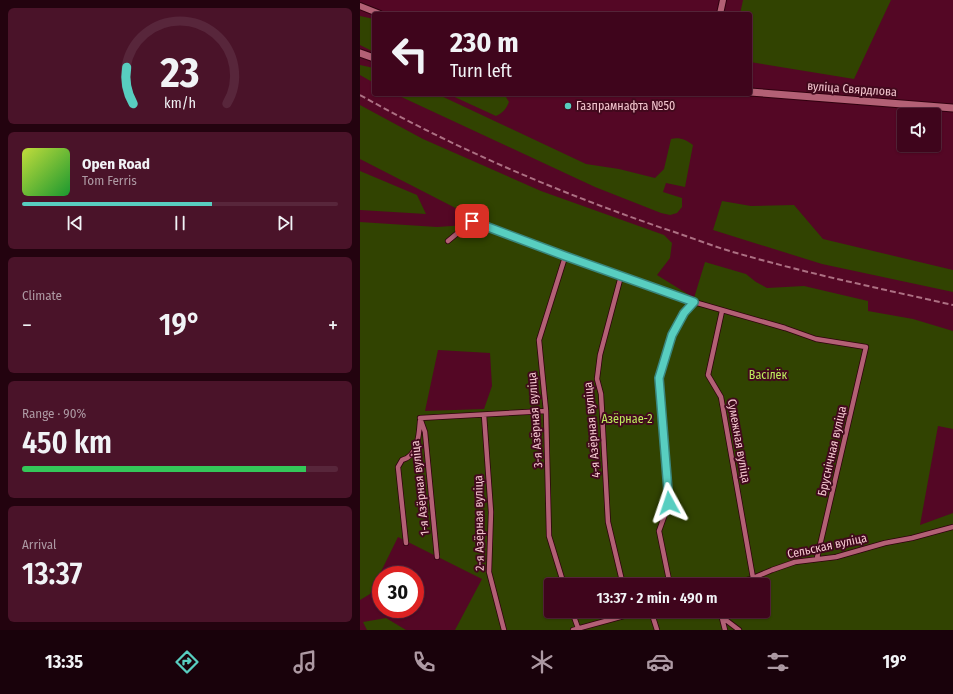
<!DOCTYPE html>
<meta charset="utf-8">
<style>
:root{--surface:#3f051c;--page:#4a1329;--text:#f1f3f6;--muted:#ad99a3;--line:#58263b;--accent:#58cec0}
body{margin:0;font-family:"Fira Sans Condensed",sans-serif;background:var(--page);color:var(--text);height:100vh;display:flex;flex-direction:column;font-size:15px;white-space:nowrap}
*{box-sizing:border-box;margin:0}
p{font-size:13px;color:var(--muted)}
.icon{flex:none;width:22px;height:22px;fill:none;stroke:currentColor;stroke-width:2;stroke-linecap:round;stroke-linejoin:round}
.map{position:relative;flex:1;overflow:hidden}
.details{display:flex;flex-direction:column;gap:8px;padding:8px;background:#23030f;width:360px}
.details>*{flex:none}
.banner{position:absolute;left:12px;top:12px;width:380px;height:84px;border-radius:4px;box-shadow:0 1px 3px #0004,0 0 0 1px var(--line);background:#3f051c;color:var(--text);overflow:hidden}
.fabs{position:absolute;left:537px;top:108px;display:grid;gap:8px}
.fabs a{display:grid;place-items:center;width:44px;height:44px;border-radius:4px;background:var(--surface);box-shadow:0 1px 3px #0004,0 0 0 1px var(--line);font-size:20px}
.speed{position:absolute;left:12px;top:566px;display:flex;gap:8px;font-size:20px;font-weight:700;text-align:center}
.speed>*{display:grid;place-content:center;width:52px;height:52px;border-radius:50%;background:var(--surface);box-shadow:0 1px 3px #0004,0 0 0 1px var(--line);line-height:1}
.speed .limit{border:6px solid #d22;background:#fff;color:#111}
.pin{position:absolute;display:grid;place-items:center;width:34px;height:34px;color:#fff;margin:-17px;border-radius:8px;box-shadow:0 2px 6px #0006}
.me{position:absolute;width:44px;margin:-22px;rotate:355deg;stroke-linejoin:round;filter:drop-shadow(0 0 3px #0008)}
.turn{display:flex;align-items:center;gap:14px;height:84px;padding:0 12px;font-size:18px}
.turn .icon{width:52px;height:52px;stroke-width:2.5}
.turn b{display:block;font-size:28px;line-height:34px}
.big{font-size:30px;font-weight:600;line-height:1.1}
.details .widget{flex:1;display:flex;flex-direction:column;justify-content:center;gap:6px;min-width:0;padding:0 14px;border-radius:6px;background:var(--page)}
.details .dial{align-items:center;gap:0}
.dial svg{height:104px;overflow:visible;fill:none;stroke:var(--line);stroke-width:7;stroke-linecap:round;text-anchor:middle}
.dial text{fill:var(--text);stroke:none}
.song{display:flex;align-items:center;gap:12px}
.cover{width:48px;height:48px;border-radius:6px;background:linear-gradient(135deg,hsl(70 70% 55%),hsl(130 70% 35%))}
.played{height:4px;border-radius:2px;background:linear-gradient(90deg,var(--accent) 60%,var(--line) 60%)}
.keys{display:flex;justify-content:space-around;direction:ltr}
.heat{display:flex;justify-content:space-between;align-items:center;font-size:22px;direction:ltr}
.charge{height:6px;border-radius:3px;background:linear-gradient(90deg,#34c759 90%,var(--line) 0)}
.trip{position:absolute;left:184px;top:578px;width:226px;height:40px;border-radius:4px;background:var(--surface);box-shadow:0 1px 3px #0004,0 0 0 1px var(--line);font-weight:600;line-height:40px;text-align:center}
.dock{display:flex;height:64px;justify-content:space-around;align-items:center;background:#19020b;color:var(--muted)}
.dock .icon{width:28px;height:28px}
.dock .current{color:var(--accent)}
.dock b{font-size:18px;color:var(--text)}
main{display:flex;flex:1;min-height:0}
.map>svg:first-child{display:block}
</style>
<main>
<section class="details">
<div class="widget dial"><svg viewBox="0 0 100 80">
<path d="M14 69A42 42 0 1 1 86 69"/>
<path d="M14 69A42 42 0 0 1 9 41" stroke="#58cec0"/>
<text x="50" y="56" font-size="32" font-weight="700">23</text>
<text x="50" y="72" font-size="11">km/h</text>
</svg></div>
<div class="widget">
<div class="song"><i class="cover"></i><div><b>Open Road</b><p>Tom Ferris</p></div></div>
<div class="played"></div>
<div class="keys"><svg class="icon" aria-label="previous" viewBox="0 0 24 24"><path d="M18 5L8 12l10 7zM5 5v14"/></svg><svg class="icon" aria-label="pause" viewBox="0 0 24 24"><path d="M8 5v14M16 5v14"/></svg><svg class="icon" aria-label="next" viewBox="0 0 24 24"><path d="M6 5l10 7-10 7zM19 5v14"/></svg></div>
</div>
<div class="widget"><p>Climate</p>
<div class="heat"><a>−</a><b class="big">19°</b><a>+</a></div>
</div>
<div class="widget"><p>Range · 90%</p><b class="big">450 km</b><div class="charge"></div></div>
<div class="widget"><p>Arrival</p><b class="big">13:37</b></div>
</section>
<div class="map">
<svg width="593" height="630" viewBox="0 0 593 630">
<rect width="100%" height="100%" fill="#540725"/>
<path fill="#314301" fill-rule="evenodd" d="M383 0H531L494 79 390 62V14H380Z
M0 16 14 19V52L0 45Z
M0 65 14 68V83L0 75Z
M35 94H77L226 164 259 169 295 178 304 169 311 139C320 137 326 140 333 145L325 187 306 183 303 192 322 198V207L317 213 310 215 301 213 235 187Z
M88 94H143L146 97 149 102C146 109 143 113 136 116Z
M0 105 63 139 181 191 304 235 312 243 310 258 297 275 334 298 345 262 386 274 396 282 407 288 444 286 508 301V311L553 319 593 331V429L578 426 560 525 593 513V630H95L122 579 38 537 10 594 0 600V222L77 227 106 225 113 217 0 159ZM78 350 130 353 132 386 124 409 65 411ZM191 585H403V611H191Z
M0 171 57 195 66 214 0 210Z
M362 201 391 206 434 205 463 239 593 270V292L462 264 353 230Z
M26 618 46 630H7L3 622Z"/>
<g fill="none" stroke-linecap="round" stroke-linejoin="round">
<defs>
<path id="minor" d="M88 241 112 221 205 257 334 302 425 328 456 339 506 347 457 558
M261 276 240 355 237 379 241 394 248 522 263 585
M362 311 348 375 361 397 393 578
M124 415 131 512 129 572 144 630
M60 418 65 432 77 557
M60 418 186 411
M46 543 38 467 42 460C58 456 59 435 60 421
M204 585 189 536 186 411 179 340 205 257
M310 585 299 531 309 503 299 378 312 335 324 313 334 302
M370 585 393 578 412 570 435 562 476 557 525 543 552 538 593 527
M212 611 218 628
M291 611 297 630
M354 611 379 630
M362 618 365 630
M213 630 282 611"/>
<path id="tertiary" d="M0 6 20 14
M360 14 363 0"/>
<path id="secondary" d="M0 53 14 58
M390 92 593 108"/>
</defs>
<use href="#minor" stroke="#30000f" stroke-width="6"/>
<use href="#tertiary" stroke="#30000f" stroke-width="8"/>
<use href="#secondary" stroke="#30000f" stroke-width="9"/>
<use href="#minor" stroke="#b36075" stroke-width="4.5"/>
<use href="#tertiary" stroke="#b36075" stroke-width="6"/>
<use href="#secondary" stroke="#b36075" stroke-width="7"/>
<path stroke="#ac7083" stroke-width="2" stroke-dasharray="6 3" stroke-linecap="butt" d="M0 95C96 149 198 192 302 228 328 236 354 247 380 254 450 274 522 289 593 305"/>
</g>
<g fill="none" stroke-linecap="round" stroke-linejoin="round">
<defs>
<path id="route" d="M112 221 205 256 334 302 324 313 312 335 299 378 309 503"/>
</defs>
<use href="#route" stroke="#39867d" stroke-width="10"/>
<use href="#route" stroke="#58cec0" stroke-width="7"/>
</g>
<circle fill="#58cec0" stroke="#42091d" stroke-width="1.5" cx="208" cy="106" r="4"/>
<g text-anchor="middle" stroke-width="4" stroke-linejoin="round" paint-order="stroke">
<g font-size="12" fill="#f5c7d0" stroke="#42091d">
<text transform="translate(492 89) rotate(4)" y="4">вуліца Свярдлова</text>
<text transform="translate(175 420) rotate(-94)" y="4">3-я Азёрная вуліца</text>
<text transform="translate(232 430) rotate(-95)" y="4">4-я Азёрная вуліца</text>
<text transform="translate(379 441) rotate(80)" y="4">Сумежная вуліца</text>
<text transform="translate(472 451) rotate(-77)" y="4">Бруснічная вуліца</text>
<text transform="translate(60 488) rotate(-96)" y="4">1-я Азёрная вуліца</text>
<text transform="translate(119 523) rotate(-91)" y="4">2-я Азёрная вуліца</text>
<text transform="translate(467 546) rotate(-12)" y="4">Сельская вуліца</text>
</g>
<g font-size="12" fill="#f5c7d0" stroke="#42091d" text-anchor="start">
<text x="216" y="110">Газпрамнафта №50</text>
</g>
<g font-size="12" fill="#bdeb5d" stroke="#42091d">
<text x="408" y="379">Васілёк</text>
<text x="267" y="423">Азёрнае-2</text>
</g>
</g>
</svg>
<div class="fabs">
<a><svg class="icon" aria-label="sound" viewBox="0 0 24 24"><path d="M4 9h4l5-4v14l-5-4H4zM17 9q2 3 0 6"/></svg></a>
</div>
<div class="speed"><div class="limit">30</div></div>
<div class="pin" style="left:112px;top:221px;background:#d93025"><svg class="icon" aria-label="arrive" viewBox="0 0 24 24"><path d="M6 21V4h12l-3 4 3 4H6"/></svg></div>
<svg class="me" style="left:309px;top:503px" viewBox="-20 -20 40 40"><path d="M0-17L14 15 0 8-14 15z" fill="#58cec0" stroke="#fff" stroke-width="4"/></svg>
<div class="trip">13:37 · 2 min · 490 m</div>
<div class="banner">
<div class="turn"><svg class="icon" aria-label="left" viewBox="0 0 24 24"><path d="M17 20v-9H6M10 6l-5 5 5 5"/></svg><div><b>230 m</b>Turn left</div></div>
</div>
</div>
</main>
<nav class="dock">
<b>13:35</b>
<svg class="icon current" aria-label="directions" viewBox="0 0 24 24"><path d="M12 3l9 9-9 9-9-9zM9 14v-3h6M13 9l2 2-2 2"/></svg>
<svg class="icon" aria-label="music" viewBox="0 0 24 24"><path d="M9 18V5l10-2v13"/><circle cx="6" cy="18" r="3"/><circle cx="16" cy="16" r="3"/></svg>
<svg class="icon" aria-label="phone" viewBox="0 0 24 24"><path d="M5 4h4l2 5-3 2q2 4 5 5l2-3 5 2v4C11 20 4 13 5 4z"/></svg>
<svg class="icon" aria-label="climate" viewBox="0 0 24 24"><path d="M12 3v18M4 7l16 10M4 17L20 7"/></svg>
<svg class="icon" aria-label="car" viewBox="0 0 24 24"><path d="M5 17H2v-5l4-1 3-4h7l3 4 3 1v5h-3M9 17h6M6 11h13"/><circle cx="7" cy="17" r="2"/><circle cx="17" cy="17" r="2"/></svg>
<svg class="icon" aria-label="filters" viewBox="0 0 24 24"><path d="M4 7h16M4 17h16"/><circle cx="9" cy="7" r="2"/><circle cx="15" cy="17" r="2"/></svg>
<b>19°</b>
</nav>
